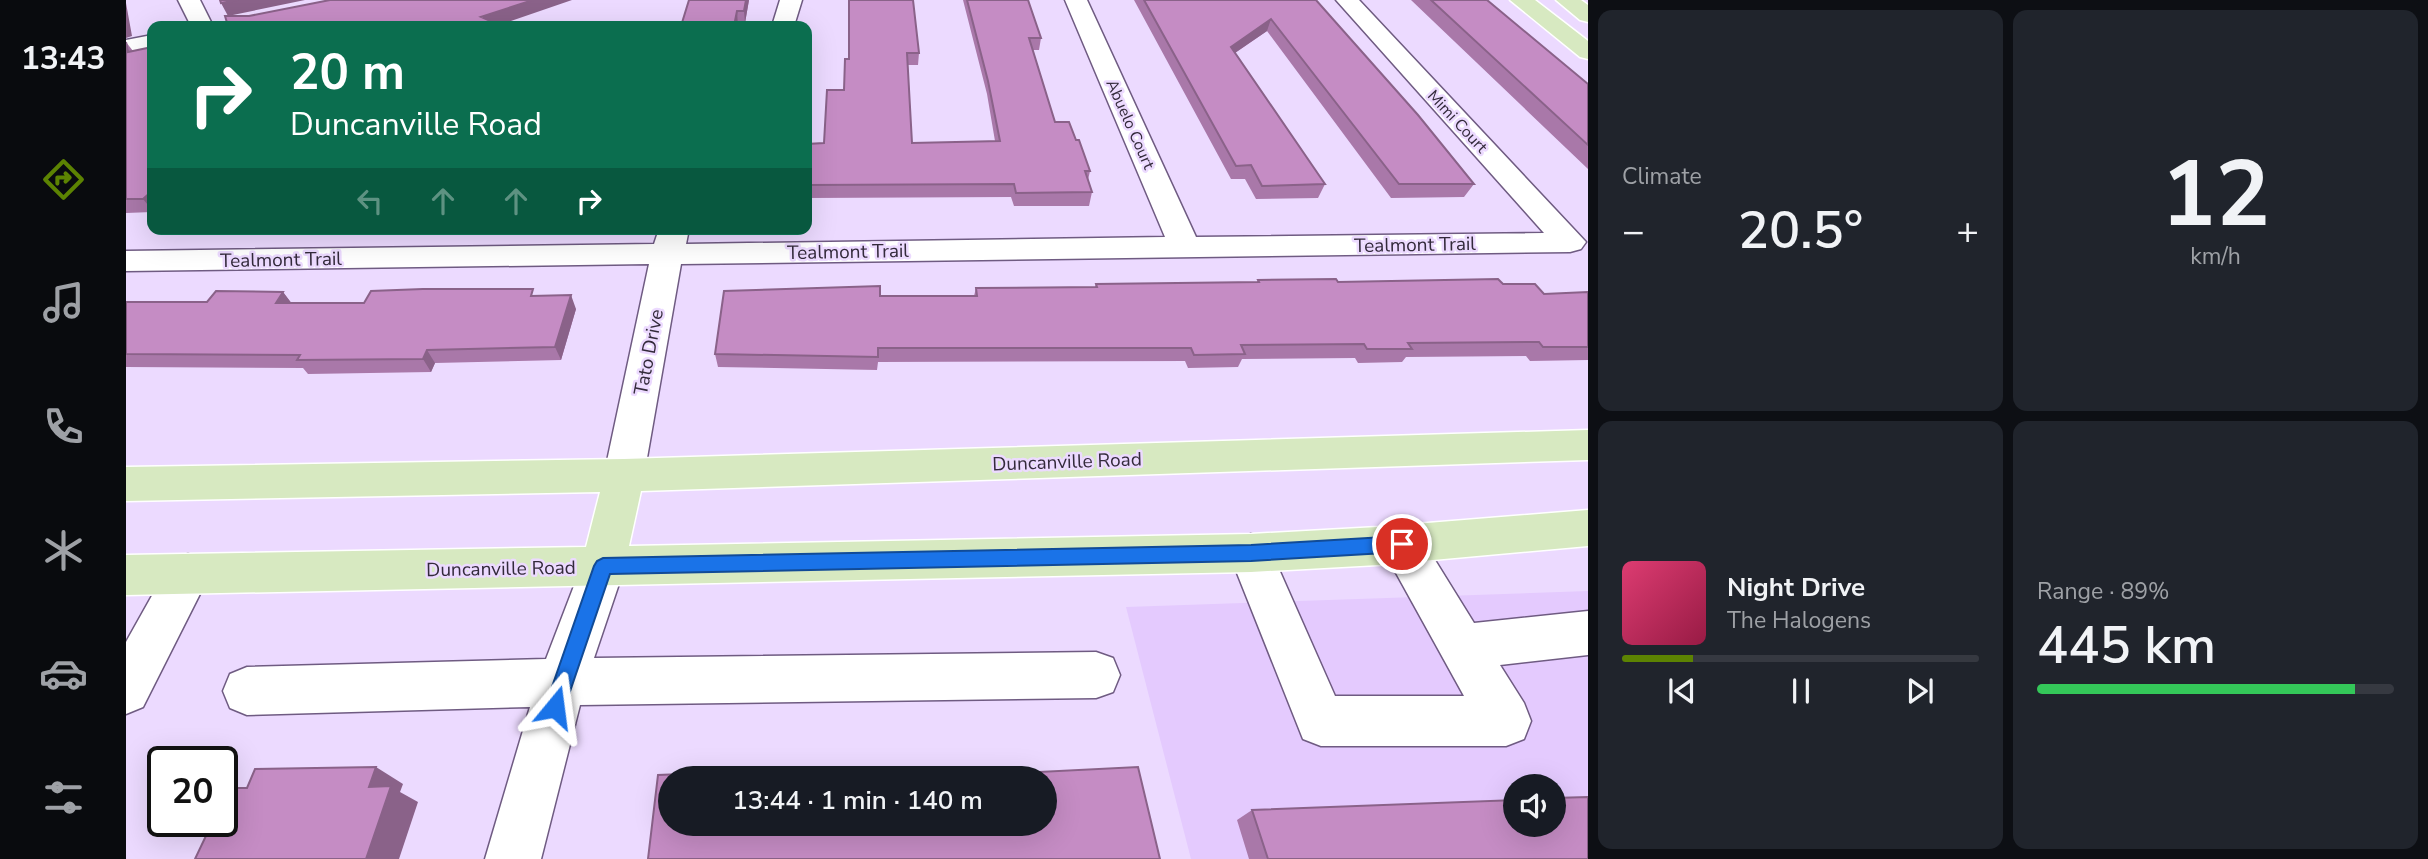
<!DOCTYPE html>
<meta charset="utf-8">
<style>
:root{--surface:#171b24;--page:#20242c;--text:#f1f3f6;--muted:#9ea1a6;--line:#363941;--accent:#5c8302}
body{margin:0;font-family:"Nunito Sans",sans-serif;background:var(--page);color:var(--text);height:100vh;display:flex;flex-direction:column;font-size:26px;white-space:nowrap}
*{box-sizing:border-box;margin:0}
p{font-size:23px;color:var(--muted)}
.icon{flex:none;width:38px;height:38px;fill:none;stroke:currentColor;stroke-width:2;stroke-linecap:round;stroke-linejoin:round}
.map{position:relative;flex:1;overflow:hidden}
.side{display:flex;flex-direction:column;gap:10px;padding:10px;background:#0d0f14;width:840px}
.side>*{flex:none}
.top-card{position:absolute;left:21px;top:21px;width:665px;height:214px;border-radius:14px;box-shadow:0 7px 28px #0002;background:#0b6e4f;color:#fff;overflow:hidden}
.buttons{position:absolute;left:1377px;top:774px;display:grid;gap:14px}
.buttons a{display:grid;place-items:center;width:63px;height:63px;border-radius:50%;background:var(--surface);box-shadow:0 7px 28px #0002;font-size:35px}
.speed{position:absolute;left:21px;top:746px;display:flex;gap:14px;font-size:35px;font-weight:700;text-align:center}
.speed>*{display:grid;place-content:center;width:91px;height:91px;border-radius:50%;background:var(--surface);box-shadow:0 7px 28px #0002;line-height:1}
.speed .limit{border:4px solid #111;border-radius:10px;background:#fff;color:#111}
.pin{position:absolute;display:grid;place-items:center;width:60px;height:60px;color:#fff;margin:-30px;border:4px solid #fff;border-radius:50%;box-shadow:0 2px 7px #0007}
.me{position:absolute;width:77px;margin:-38px;rotate:16deg;stroke-linejoin:round;filter:drop-shadow(0 0 5px #0008)}
.turn{display:flex;align-items:center;gap:24px;height:147px;padding:0 28px;font-size:32px}
.turn .icon{width:91px;height:91px;stroke-width:2.5}
.turn b{display:block;font-size:49px;line-height:60px}
.lanes{display:flex;align-items:center;height:66px;padding:0 28px;background:#0003;justify-content:center;gap:35px;direction:ltr}
.lanes .off{opacity:.35}
.big{font-size:52px;font-weight:600;line-height:1.1}
.side .widget{flex:1;display:flex;flex-direction:column;justify-content:center;gap:10px;min-width:0;padding:0 24px;border-radius:14px;background:var(--page)}
.side .dial{align-items:center;gap:0}
.dial b{font-size:91px;line-height:1}
.song{display:flex;align-items:center;gap:21px}
.cover{width:84px;height:84px;border-radius:10px;background:linear-gradient(135deg,hsl(340 70% 55%),hsl(340 70% 35%))}
.played{height:7px;border-radius:4px;background:linear-gradient(90deg,var(--accent) 20%,var(--line) 20%)}
.keys{display:flex;justify-content:space-around;direction:ltr}
.heat{display:flex;justify-content:space-between;align-items:center;font-size:38px;direction:ltr}
.charge{height:10px;border-radius:5px;background:linear-gradient(90deg,#34c759 89%,var(--line) 0)}
.side .tiles{flex:1;display:grid;gap:10px;grid-template-columns:repeat(2,1fr)}
.trip{position:absolute;left:532px;top:766px;width:399px;height:70px;border-radius:35px;background:var(--surface);box-shadow:0 7px 28px #0002;font-weight:600;line-height:70px;text-align:center}
main{display:flex;flex:1;min-height:0}
.tab-bar{display:flex;flex-direction:column;width:126px;justify-content:space-around;align-items:center;background:#090b0e;color:var(--muted)}
.tab-bar .icon{width:49px;height:49px}
.tab-bar .selected{color:var(--accent)}
.tab-bar b{font-size:32px;color:var(--text)}
.map>svg:first-child{display:block}
</style>
<main>
<nav class="tab-bar">
<b>13:43</b>
<svg class="icon selected" aria-label="directions" viewBox="0 0 24 24"><path d="M12 3l9 9-9 9-9-9zM9 14v-3h6M13 9l2 2-2 2"/></svg>
<svg class="icon" aria-label="music" viewBox="0 0 24 24"><path d="M9 18V5l10-2v13"/><circle cx="6" cy="18" r="3"/><circle cx="16" cy="16" r="3"/></svg>
<svg class="icon" aria-label="phone" viewBox="0 0 24 24"><path d="M5 4h4l2 5-3 2q2 4 5 5l2-3 5 2v4C11 20 4 13 5 4z"/></svg>
<svg class="icon" aria-label="climate" viewBox="0 0 24 24"><path d="M12 3v18M4 7l16 10M4 17L20 7"/></svg>
<svg class="icon" aria-label="car" viewBox="0 0 24 24"><path d="M5 17H2v-5l4-1 3-4h7l3 4 3 1v5h-3M9 17h6M6 11h13"/><circle cx="7" cy="17" r="2"/><circle cx="17" cy="17" r="2"/></svg>
<svg class="icon" aria-label="filters" viewBox="0 0 24 24"><path d="M4 7h16M4 17h16"/><circle cx="9" cy="7" r="2"/><circle cx="15" cy="17" r="2"/></svg>
</nav>
<div class="map">
<svg width="1462" height="859" viewBox="0 0 1462 859">
<rect width="100%" height="100%" fill="#ecdaff"/>
<path fill="#e4cafe" fill-rule="evenodd" d="M1462 591V859H1065L1000 607ZM1390 786H1428V824H1390Z"/>
<g fill="none" stroke-linecap="round" stroke-linejoin="round">
<defs>
<path id="minor" d="M52 0H74L87 26H65Z
M654 0H676L668 26H646Z
M939 0H961L1070 237 1418 233 1210 0H1233L1460 242 1455 249 1444 252 555 264 518 475 512 487 498 491 484 487 478 475 523 264 0 271V251L528 244 533 229H563L560 244 1039 237Z
M26 35V49L0 54V40Z
M1276 525 1291 531 1348 623 1462 611V655L1374 665 1398 703 1405 721 1398 739 1380 746H1195L1177 739 1103 553 1110 540 1125 534 1140 540 1209 696H1338L1254 544 1261 531Z
M477 547 493 552 499 566 468 658 970 652 987 658 994 675 987 692 970 698 454 705 415 859H359L404 707 121 715 104 708 97 691 104 674 121 667 420 659 461 552Z
M62 554 78 560 84 574 17 707 0 714V642L46 560Z"/>
<path id="major" d="M1384 0H1409L1462 41V59L1454 57Z
M1430 0H1455L1462 5V22L1454 20Z
M1462 430V460L515 491 503 546 1125 534 1252 527 1462 510V546L1252 565 1125 572 0 595V555L460 547 474 492 0 501V467L498 459Z"/>
</defs>
<use href="#minor" stroke="#6f5b82" stroke-width="3"/>
<use href="#major" stroke="#fff" stroke-width="3"/>
<use href="#minor" fill="#fff" fill-rule="evenodd"/>
<use href="#major" fill="#d7e9c1" fill-rule="evenodd"/>
</g>
<path fill="#a978a9" d="M623 0 619 23 555 26Z
M723 0 793 53 792 65H782L786 143 869 141 861 94 837 0H902L915 38 913 50H907L929 122 950 140 964 171 962 180 966 192 963 206H888L885 197 681 198V144L698 143 718 90 723 59Z
M1008 0H1190L1348 184 1338 197 1265 198 1141 31 1109 53 1199 184 1192 198 1130 199 1119 179H1105Z
M1285 0H1361L1462 84V169Z
M0 42 7 51 26 47V212L0 213Z
M1132 280 1212 282 1377 284 1418 294 1462 292V360L1404 361 1400 356 1280 357 1276 362 1232 363 1229 358 1116 359 1112 367 1062 368 1059 361 752 362 751 370 592 367 589 354 848 296 850 288 969 287 970 284 1131 282Z
M157 292 165 303H238L410 296 450 309 435 360 309 363 305 372 182 374 177 368 0 367V302H81Z
M1126 810 1462 859H1123L1111 820Z"/>
<path fill="#8a6289" d="M112 0H179L102 16 95 3Z
M407 0H446L370 26 355 17Z
M620 0H623L619 23 618 11Z
M0 3 6 36 0 38Z
M611 11 612 26H608Z
M1145 19 1141 31 1100 59 1105 47Z
M25 191 26 192V210L17 199Z
M157 292 167 305 150 303Z
M445 295 450 309 435 360 429 347Z
M301 350 309 363 305 372 297 359Z
M250 767 277 784 274 792 292 802 273 859H240L243 787Z"/>
<path fill="#c58cc4" stroke="#8a6289" stroke-width="2" fill-rule="evenodd" d="M94 0H112L95 3Z
M204 0H407L355 17 376 26H102L99 16H123Z
M563 0H620L618 11H611L608 26H555Z
M723 0H787L793 53H781L786 143 874 141 862 81 841 0H902L915 38H903L929 122H943L950 140H953L964 171H959L966 192 890 193 888 184 681 185V144L698 143 701 90H718L719 59H723Z
M1018 0H1190L1292 115 1348 184H1273L1145 19 1105 47 1199 184 1136 186 1125 165 1110 166Z
M1305 0H1361L1462 84V145Z
M0 42 2 52 26 47V191L17 199H0Z
M1210 279 1212 282 1372 279 1377 284H1409L1418 294 1462 292V347H1417L1413 342 1282 343 1286 349H1241L1238 344 1115 345 1119 354 1068 355 1065 348H752V357L589 354 598 291 754 286V296H851L850 288 971 287 970 284 1133 282 1132 280Z
M297 289H407L405 296 445 295 429 347 301 350 297 359 171 360 174 355 0 354V302H81L90 291 157 292 150 303H238L245 291Z
M250 767 243 787 265 786 240 859H69L87 821H96V800L102 788H121L129 769Z
M1012 767 1034 859H522L532 775 581 773 580 778 892 768 893 773ZM544 779H919V824H544Z
M1462 797V859H1142L1126 810 1390 800V824H1428V798Z"/>
<path fill="#1a73e8" stroke="#114b97" stroke-width="2" d="M1276 536 1282 538 1285 544 1282 549 1276 552 1125 561 484 574 436 715 429 718 422 715 419 707 468 566 471 561 477 558 1125 545Z"/>
<g text-anchor="middle" stroke-width="5" stroke-linejoin="round" paint-order="stroke">
<g font-size="16" fill="#332a3b" stroke="#ecdaff">
<text transform="translate(1332 121) rotate(47)" y="6">Mimi Court</text>
<text transform="translate(1005 124) rotate(66)" y="6">Abuelo Court</text>
</g>
<g font-size="19" fill="#332a3b" stroke="#ecdaff">
<text transform="translate(1289 244) rotate(-1)" y="7">Tealmont Trail</text>
<text transform="translate(722 251) rotate(-1)" y="7">Tealmont Trail</text>
<text transform="translate(155 259) rotate(-1)" y="7">Tealmont Trail</text>
<text transform="translate(522 352) rotate(-79)" y="7">Tato Drive</text>
<text transform="translate(941 461) rotate(-2)" y="7">Duncanville Road</text>
<text transform="translate(375 568) rotate(-1)" y="7">Duncanville Road</text>
</g>
</g>
</svg>
<div class="buttons">
<a><svg class="icon" aria-label="sound" viewBox="0 0 24 24"><path d="M4 9h4l5-4v14l-5-4H4zM17 9q2 3 0 6"/></svg></a>
</div>
<div class="speed"><div class="limit">20</div></div>
<div class="pin" style="left:1276px;top:544px;background:#d93025"><svg class="icon" aria-label="arrive" viewBox="0 0 24 24"><path d="M6 21V4h12l-3 4 3 4H6"/></svg></div>
<svg class="me" style="left:429px;top:707px" viewBox="-20 -20 40 40"><path d="M0-17L14 15 0 8-14 15z" fill="#1a73e8" stroke="#fff" stroke-width="4"/></svg>
<div class="trip">13:44 · 1 min · 140 m</div>
<div class="top-card">
<div class="turn"><svg class="icon" aria-label="right" viewBox="0 0 24 24"><path d="M7 20v-9h11M14 6l5 5-5 5"/></svg><div><b>20 m</b>Duncanville Road</div></div>
<div class="lanes"><svg class="icon off" aria-label="left" viewBox="0 0 24 24"><path d="M17 20v-9H6M10 6l-5 5 5 5"/></svg><svg class="icon off" aria-label="ahead" viewBox="0 0 24 24"><path d="M12 20V5M6 11l6-6 6 6"/></svg><svg class="icon off" aria-label="ahead" viewBox="0 0 24 24"><path d="M12 20V5M6 11l6-6 6 6"/></svg><svg class="icon" aria-label="right" viewBox="0 0 24 24"><path d="M7 20v-9h11M14 6l5 5-5 5"/></svg></div>
</div>
</div>
<section class="side">
<div class="tiles">
<div class="widget"><p>Climate</p>
<div class="heat"><a>−</a><b class="big">20.5°</b><a>+</a></div>
</div>
<div class="widget dial"><b>12</b><p>km/h</p></div>
<div class="widget">
<div class="song"><i class="cover"></i><div><b>Night Drive</b><p>The Halogens</p></div></div>
<div class="played"></div>
<div class="keys"><svg class="icon" aria-label="previous" viewBox="0 0 24 24"><path d="M18 5L8 12l10 7zM5 5v14"/></svg><svg class="icon" aria-label="pause" viewBox="0 0 24 24"><path d="M8 5v14M16 5v14"/></svg><svg class="icon" aria-label="next" viewBox="0 0 24 24"><path d="M6 5l10 7-10 7zM19 5v14"/></svg></div>
</div>
<div class="widget"><p>Range · 89%</p><b class="big">445 km</b><div class="charge"></div></div>
</div>
</section>
</main>
